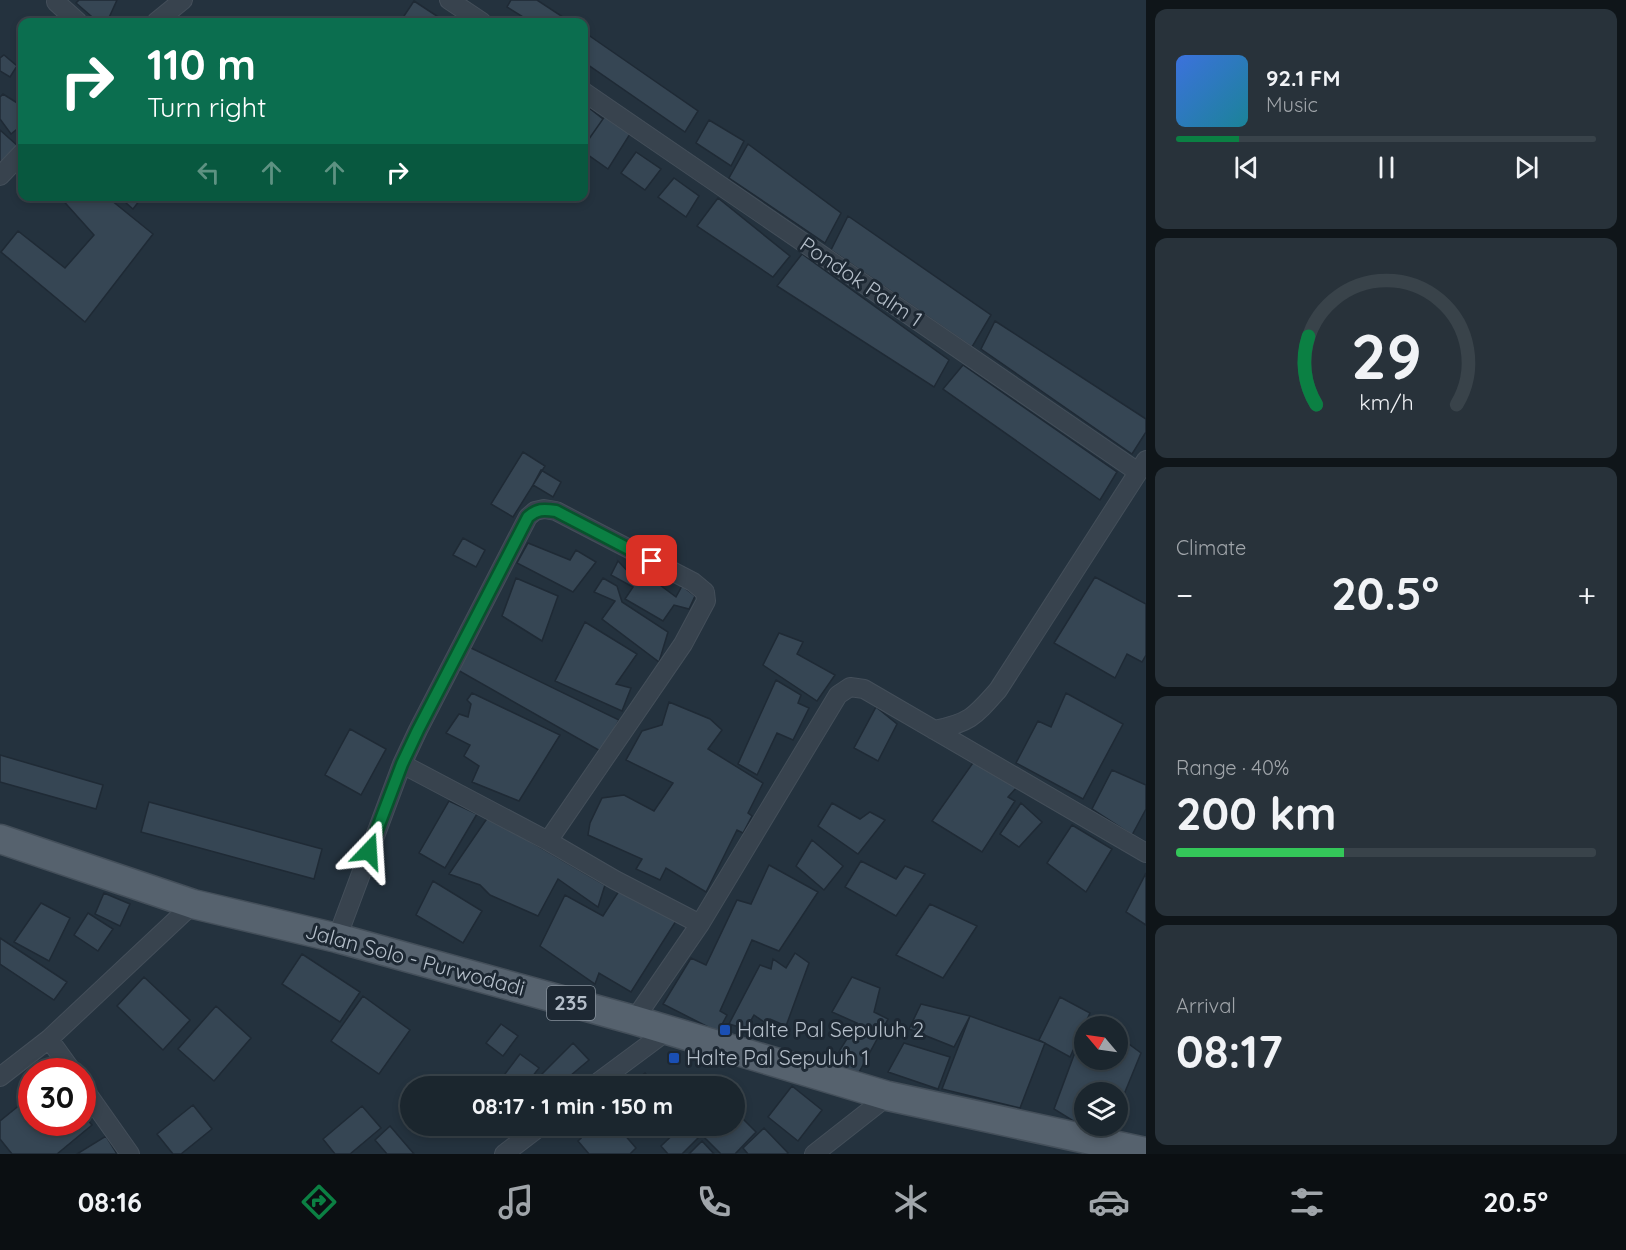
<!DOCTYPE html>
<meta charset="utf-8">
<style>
:root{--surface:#1b262e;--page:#28323a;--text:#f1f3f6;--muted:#a0a5aa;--line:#39434a;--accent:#0b8043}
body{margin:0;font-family:Quicksand,sans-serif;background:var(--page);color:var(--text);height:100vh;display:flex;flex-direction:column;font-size:22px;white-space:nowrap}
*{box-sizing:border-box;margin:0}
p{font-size:20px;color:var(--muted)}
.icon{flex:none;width:33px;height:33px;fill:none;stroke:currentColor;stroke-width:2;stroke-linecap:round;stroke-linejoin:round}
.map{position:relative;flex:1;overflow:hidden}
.side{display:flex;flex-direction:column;gap:9px;padding:9px;background:#0f1519;width:480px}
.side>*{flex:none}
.top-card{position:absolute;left:18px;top:18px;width:570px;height:183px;border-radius:12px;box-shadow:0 3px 9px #0003,0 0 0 2px var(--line);background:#0b6e4f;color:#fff;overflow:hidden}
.needle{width:39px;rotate:299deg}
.fabs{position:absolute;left:1074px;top:1016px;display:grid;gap:12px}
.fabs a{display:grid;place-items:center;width:54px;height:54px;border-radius:50%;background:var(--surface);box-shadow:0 3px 9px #0003,0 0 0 2px var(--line);font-size:30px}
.speed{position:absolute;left:18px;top:1058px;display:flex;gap:12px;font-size:30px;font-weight:700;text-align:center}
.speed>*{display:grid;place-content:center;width:78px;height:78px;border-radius:50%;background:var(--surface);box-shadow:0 3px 9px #0003,0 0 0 2px var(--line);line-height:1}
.speed .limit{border:9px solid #d22;background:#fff;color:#111}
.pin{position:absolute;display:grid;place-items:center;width:51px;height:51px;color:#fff;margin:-26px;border-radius:12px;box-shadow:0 3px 9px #0006}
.me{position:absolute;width:66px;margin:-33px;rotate:20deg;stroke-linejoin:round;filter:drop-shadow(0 0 4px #0008)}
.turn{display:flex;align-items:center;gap:21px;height:126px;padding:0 30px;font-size:27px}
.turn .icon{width:78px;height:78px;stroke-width:2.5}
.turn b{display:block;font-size:42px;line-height:51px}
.lanes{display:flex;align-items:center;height:57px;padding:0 30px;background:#0003;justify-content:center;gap:30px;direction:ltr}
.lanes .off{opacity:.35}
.big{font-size:45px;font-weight:700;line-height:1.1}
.side .card{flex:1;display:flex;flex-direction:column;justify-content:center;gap:9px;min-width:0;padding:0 21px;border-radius:12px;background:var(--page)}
.side .dial{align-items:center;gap:0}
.dial svg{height:156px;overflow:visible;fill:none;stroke:var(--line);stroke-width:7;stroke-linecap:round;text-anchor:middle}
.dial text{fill:var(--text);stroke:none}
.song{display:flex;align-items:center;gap:18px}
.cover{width:72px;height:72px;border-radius:9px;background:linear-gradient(135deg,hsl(220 70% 55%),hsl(190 70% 35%))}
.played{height:6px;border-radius:3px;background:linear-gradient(90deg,var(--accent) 15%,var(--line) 15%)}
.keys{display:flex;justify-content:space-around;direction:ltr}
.heat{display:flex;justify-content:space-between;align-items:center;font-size:33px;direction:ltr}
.charge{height:9px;border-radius:4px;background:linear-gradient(90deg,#34c759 40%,var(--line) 0)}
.trip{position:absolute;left:400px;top:1076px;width:345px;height:60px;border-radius:30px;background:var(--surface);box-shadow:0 3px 9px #0003,0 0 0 2px var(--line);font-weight:700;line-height:60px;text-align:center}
.tabs{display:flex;height:96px;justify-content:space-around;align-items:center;background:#0b0f12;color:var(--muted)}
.tabs .icon{width:42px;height:42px}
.tabs .selected{color:var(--accent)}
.tabs b{font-size:27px;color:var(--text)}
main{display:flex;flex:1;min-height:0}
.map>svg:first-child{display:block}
</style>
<main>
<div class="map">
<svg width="1146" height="1154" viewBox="0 0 1146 1154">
<rect width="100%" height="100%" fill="#24323e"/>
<path fill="#364654" stroke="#1f2a35" stroke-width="1.5" d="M79 0H117L107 22H98L76 3Z
M511 0H537L569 21 531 22 507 7Z
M414 1 446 22H400Z
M584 32 698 111 685 132 584 62Z
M4 55 17 66 10 77 0 71V58Z
M3 94 22 106V125L11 134 0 119V97Z
M589 108 603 119 584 146V116Z
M605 116 630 134 608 169 584 152V146Z
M709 120 744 141 731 166 696 143Z
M0 130 19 147 0 168Z
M748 144 841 213 825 243 729 178Z
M636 152 661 169 645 190 621 173Z
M674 178 699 196 686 217 658 197Z
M59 196H106L153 234 85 322 1 252 18 231 65 268 94 235Z
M118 196H143L133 209Z
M718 198 790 256 773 277 697 226Z
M848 216 991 315 972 347 831 250Z
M802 254 949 360 934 387 777 286Z
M995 321 1146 419V432L1132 454 981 349Z
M963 365 1117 472 1100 500 943 389Z
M523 452 545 466 513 517 491 504Z
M541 470 561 482 553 497 533 485Z
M463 538 485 550 476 567 453 555Z
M528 543 570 560 576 550 596 562 573 592 517 563Z
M618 561 634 578 641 571 676 597 682 586 695 596 689 609 674 605 663 621 625 599 633 587 611 575Z
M1095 577 1146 604V655L1142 662 1127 654 1115 678 1054 643Z
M516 578 558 596 542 641 502 616Z
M603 578 617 586 622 602 668 632 659 662 602 619 615 601 594 592Z
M585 622 637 654 616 684 631 688 622 711 555 681Z
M779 633 803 642 797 654 835 675 817 701 763 665Z
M467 646 619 720 602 752 456 669Z
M776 680 801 695 798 703 809 708 793 740 777 733 757 775 738 764Z
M472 693 560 735 519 801 472 782 479 766 464 756 470 745 446 733 459 714 468 717 471 704 467 700Z
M1066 693 1123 724 1083 799 1016 763 1038 721 1051 727Z
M669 702 710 719 722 730 708 749 763 783 748 813 752 816 743 833 737 830 706 892 666 868 660 880 636 869 642 859 588 835 590 823 602 798 624 795 654 811 673 783 626 760 642 731 662 725Z
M876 707 897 724 878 761 854 748Z
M350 729 386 749 361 795 325 775Z
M0 755 103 785 96 809 0 782Z
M975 760 1017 787 1008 797 1015 801 982 852 932 821Z
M1112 770 1146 785V809L1132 835 1092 809Z
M449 801 477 814 445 868 419 853Z
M149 802 322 849 314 879 141 832Z
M832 803 860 819 870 812 885 820 858 854 818 826Z
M1021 803 1042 822 1019 847 1000 834Z
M488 817 605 885 598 907 558 879 538 916 490 895 480 885 449 874Z
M1072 825 1112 849 1086 892 1047 863Z
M812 840 843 866 824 890 796 866Z
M861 861 896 879 905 866 925 874 896 916 845 887Z
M769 865 818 892 779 951 752 940 720 1011 727 1015 718 1032 663 1004 691 958 706 965 737 900 751 904Z
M1146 873V925L1126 912Z
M433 881 482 911 463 943 416 915Z
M619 891 676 921 631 992 599 973 595 984 540 946 565 895 603 916Z
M104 893 130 904 120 926 95 914Z
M41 903 70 918 49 961 14 942Z
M930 904 977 926 943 978 896 955Z
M88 913 113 929 98 951 74 935Z
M0 938 67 982 54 1000 0 964Z
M795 953 809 963 786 1026 770 1019 764 1022 754 1015 746 1029 729 1024 760 965 771 969 773 959 786 968Z
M302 954 360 992 340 1022 282 984Z
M144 977 190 1020 163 1050 117 1006Z
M852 977 880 988 874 1012 888 1019 858 1074 831 1064 857 1023 832 1012Z
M363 996 410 1030 379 1074 331 1041Z
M1060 997 1090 1013 1070 1057 1039 1040Z
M921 1004 970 1016 954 1047 909 1029Z
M216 1006 251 1038 214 1081 178 1049Z
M970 1016 1045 1043 1020 1108 942 1089Z
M501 1024 518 1036 503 1056 486 1043Z
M1084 1028V1059H1118V1036L1141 1053 1118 1109V1092H1084V1125H1111L1104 1140 1054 1109Z
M573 1043 589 1060 558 1086H530Z
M904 1043 950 1057 938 1089 888 1072Z
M520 1054 539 1068 525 1086H496Z
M645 1073 656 1086H629Z
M792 1086 822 1110 798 1141 768 1117Z
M32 1095V1122H82V1114L92 1125 57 1154H12L0 1139V1121Z
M193 1105 212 1129 181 1154H173L157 1134Z
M362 1106 381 1128 350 1154H335L323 1139Z
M735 1111 756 1132 735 1154H721L705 1138 718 1125H735Z
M595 1125H616L636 1148 630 1154H589L578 1141Z
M646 1125H671L657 1137Z
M683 1125H711L682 1154H668L661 1146Z
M390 1126 414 1154H387L375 1140Z
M764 1128 788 1153 787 1154H748L743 1148Z
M106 1136 117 1154H77Z
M702 1141 714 1154H689Z"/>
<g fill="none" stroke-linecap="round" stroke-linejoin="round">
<defs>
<path id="minor" d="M449 0 482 22
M56 2 78 22
M156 22 183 0
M584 92 1138 472
M0 176 22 153
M934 730C970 723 975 716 998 690L1146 460
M402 764 548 841
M337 938 402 764 418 730 528 517 535 511 544 509 556 511 693 582 705 592 706 601 683 644 548 841 615 880 700 924
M634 1020 700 924 838 695 850 687 864 689 1146 853
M49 1039 72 1071
M0 1077 49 1039 193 904
M82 1086 130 1154
M593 1086 667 1031
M504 1154 542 1125
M814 1154 888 1096"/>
<path id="primary" d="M0 839 193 904 337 938 634 1020 888 1096 1146 1152"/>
</defs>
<use href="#minor" stroke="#444f5a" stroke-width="20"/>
<use href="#primary" stroke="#444f5a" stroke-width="31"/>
<use href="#minor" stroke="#38434e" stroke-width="18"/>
<use href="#primary" stroke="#56626e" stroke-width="28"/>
</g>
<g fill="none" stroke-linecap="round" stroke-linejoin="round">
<defs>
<path id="route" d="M369 851 402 764 418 730 528 517C537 509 543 509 556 511L652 561"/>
</defs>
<use href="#route" stroke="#07532c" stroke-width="15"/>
<use href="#route" stroke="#0b8043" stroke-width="10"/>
</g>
<g fill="#1a4fb4" stroke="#1d2833" stroke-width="2">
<rect x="719" y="1024" width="12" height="12" rx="3"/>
<rect x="668" y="1052" width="12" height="12" rx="3"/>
</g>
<g text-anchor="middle" stroke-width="6" stroke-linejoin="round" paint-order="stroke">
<rect fill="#1d2833" stroke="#87919c" stroke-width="1.5" x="547" y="986" width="48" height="34" rx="4.5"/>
<g font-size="20" font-weight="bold" fill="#b4bec9">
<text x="571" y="1010">235</text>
</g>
<g font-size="21" fill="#b4bec9" stroke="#1d2833">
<text transform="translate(861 282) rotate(34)" y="7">Pondok Palm 1</text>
<text transform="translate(415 960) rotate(15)" y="7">Jalan Solo - Purwodadi</text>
</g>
<g font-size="21" fill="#b4bec9" stroke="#1d2833" text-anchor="start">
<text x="737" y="1037">Halte Pal Sepuluh 2</text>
<text x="686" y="1065">Halte Pal Sepuluh 1</text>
</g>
</g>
</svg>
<div class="fabs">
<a><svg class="needle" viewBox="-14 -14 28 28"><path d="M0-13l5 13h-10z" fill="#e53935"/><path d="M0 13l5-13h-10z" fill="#a0a5aa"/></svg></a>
<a><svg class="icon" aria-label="layers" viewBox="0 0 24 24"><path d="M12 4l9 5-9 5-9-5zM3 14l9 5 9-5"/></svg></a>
</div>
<div class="speed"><div class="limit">30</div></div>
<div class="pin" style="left:652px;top:561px;background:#d93025"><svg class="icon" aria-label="arrive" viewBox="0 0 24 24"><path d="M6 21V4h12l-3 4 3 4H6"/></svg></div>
<svg class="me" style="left:369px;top:851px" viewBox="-20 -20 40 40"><path d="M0-17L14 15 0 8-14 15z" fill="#0b8043" stroke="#fff" stroke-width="4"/></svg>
<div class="trip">08:17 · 1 min · 150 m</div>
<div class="top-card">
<div class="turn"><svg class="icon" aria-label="right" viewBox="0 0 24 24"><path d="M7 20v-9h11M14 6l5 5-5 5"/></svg><div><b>110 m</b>Turn right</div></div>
<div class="lanes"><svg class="icon off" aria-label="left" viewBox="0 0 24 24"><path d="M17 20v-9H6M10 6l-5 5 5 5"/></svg><svg class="icon off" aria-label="ahead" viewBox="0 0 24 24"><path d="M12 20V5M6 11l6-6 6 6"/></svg><svg class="icon off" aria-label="ahead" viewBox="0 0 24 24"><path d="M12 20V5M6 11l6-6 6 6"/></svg><svg class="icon" aria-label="right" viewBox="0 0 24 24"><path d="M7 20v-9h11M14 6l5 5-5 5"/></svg></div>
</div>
</div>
<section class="side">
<div class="card">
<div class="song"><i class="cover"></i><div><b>92.1 FM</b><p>Music</p></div></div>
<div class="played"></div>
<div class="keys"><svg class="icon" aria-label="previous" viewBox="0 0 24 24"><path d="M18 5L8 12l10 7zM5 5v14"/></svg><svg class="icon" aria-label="pause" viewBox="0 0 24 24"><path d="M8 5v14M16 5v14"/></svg><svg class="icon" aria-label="next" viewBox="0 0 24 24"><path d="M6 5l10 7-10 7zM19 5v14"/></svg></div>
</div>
<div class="card dial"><svg viewBox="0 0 100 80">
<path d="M14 69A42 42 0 1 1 86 69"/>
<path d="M14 69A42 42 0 0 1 10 34" stroke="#0b8043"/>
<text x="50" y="56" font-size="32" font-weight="700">29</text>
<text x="50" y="72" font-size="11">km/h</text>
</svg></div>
<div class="card"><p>Climate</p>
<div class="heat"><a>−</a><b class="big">20.5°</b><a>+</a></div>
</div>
<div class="card"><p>Range · 40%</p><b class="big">200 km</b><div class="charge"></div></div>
<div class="card"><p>Arrival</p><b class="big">08:17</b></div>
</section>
</main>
<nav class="tabs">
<b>08:16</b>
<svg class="icon selected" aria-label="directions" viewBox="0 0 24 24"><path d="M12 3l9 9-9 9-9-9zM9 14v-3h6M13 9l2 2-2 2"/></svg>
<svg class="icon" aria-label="music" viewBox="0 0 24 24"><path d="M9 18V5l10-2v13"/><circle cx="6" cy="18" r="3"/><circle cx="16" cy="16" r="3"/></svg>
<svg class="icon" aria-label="phone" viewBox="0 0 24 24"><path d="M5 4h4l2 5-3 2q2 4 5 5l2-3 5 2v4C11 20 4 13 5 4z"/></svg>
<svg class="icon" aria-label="climate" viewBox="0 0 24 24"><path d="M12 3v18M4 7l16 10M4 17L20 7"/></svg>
<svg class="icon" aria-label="car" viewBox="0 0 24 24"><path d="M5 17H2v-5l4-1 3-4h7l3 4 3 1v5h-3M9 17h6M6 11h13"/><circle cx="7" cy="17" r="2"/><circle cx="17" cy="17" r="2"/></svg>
<svg class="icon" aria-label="filters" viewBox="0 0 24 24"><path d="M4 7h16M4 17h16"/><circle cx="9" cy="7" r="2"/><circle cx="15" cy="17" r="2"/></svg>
<b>20.5°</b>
</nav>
